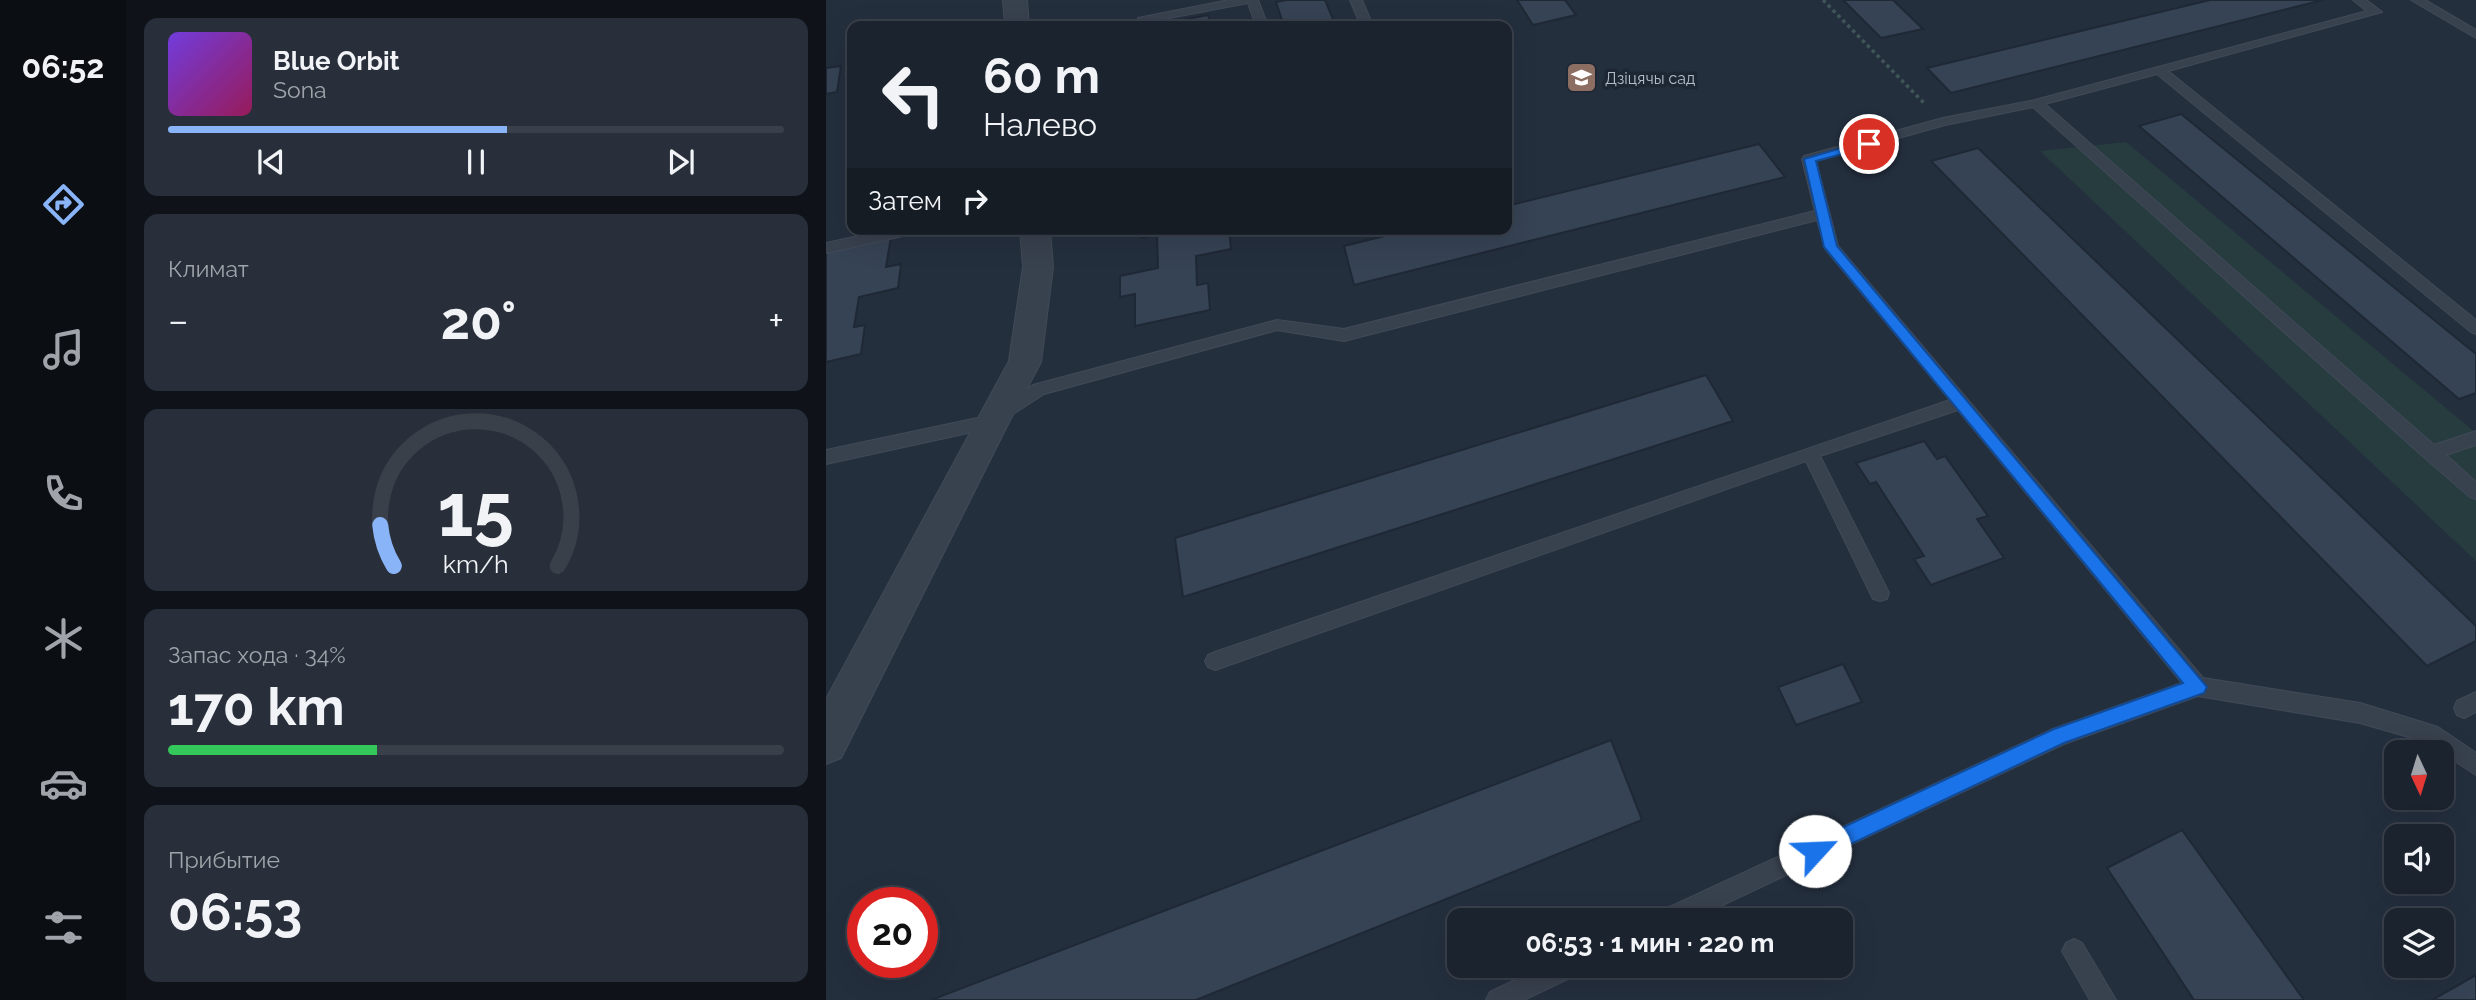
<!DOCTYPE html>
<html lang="ru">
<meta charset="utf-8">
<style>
:root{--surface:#1b232e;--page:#282f3a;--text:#f1f3f6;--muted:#a0a4aa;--line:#39404a;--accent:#8ab4f8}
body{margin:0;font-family:Raleway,sans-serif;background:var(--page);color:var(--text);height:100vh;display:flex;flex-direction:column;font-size:26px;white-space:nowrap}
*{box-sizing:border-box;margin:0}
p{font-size:23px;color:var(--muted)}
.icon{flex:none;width:38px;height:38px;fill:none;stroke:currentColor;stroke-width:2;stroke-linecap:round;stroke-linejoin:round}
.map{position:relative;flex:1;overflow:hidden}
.sheet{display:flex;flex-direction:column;gap:18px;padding:18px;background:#0f1319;width:700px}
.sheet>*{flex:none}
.banner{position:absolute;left:21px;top:21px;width:665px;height:214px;border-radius:14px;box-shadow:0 7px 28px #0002,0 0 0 2px var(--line);background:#1b232e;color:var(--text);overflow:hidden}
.needle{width:46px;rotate:176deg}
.fabs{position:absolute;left:1558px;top:740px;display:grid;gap:14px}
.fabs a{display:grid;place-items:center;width:70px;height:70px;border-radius:14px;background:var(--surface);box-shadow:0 7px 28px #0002,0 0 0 2px var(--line);font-size:35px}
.speed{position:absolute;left:21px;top:887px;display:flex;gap:14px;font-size:35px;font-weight:700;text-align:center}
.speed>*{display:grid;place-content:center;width:91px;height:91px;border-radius:50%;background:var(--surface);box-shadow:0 7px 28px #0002,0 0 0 2px var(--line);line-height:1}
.speed .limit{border:10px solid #d22;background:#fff;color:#111}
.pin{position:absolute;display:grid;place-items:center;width:60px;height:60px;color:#fff;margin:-30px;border:4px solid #fff;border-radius:50%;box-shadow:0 2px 7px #0007}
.me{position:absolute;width:77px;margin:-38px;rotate:65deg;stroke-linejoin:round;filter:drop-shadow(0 0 5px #0008)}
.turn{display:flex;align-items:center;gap:24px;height:147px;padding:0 21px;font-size:32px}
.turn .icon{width:91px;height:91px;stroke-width:2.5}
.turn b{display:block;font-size:49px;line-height:60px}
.then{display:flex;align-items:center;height:66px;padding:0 21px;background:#0003;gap:14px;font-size:26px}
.big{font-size:52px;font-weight:700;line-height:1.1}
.sheet .widget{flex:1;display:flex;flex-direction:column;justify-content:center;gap:10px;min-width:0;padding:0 24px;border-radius:14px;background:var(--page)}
.sheet .dial{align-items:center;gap:0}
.dial svg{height:182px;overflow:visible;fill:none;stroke:var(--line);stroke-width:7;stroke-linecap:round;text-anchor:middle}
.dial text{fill:var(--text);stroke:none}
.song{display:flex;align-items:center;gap:21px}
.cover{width:84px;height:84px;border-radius:10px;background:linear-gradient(135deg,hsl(260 70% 55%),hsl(330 70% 35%))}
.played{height:7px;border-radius:4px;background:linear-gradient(90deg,var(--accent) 55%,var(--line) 55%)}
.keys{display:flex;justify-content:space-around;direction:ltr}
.heat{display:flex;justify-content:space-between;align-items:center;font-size:38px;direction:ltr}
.charge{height:10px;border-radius:5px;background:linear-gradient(90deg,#34c759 34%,var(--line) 0)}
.trip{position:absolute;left:621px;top:908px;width:406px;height:70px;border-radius:14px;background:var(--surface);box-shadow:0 7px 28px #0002,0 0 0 2px var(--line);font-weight:700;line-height:70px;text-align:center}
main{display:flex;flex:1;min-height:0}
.tabs{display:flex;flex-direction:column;width:126px;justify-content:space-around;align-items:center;background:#0b0e12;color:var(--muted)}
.tabs .icon{width:49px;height:49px}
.tabs .active{color:var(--accent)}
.tabs b{font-size:32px;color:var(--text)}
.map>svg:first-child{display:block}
</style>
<main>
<nav class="tabs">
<b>06:52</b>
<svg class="icon active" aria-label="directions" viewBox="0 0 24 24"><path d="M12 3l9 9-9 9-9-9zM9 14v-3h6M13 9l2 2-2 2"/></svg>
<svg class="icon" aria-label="music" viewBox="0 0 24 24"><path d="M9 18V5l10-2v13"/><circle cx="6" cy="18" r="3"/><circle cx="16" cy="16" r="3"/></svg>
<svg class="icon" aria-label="phone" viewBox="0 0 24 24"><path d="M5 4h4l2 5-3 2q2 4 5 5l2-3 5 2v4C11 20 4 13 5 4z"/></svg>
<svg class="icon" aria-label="climate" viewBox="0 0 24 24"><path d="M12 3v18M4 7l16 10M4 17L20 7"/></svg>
<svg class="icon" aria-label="car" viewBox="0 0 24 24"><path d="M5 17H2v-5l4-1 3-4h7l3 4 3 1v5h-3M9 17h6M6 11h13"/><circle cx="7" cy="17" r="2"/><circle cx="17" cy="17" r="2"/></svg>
<svg class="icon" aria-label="filters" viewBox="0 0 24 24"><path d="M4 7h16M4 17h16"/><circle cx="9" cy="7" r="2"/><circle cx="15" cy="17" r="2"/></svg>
</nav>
<section class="sheet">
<div class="widget">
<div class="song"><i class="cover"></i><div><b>Blue Orbit</b><p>Sona</p></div></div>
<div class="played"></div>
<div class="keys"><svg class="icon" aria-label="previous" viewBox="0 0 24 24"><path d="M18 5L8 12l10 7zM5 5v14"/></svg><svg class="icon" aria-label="pause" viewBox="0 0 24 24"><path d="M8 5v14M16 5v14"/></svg><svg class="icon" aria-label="next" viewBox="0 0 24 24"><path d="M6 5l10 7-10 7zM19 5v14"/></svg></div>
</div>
<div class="widget"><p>Климат</p>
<div class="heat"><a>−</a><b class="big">20°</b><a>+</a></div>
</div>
<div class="widget dial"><svg viewBox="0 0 100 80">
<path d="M14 69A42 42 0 1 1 86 69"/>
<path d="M14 69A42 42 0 0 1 8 51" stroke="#8ab4f8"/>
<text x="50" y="56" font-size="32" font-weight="700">15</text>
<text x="50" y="72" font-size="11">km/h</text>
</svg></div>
<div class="widget"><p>Запас хода · 34%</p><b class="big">170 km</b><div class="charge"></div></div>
<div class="widget"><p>Прибытие</p><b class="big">06:53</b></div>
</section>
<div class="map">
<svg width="1650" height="1000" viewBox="0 0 1650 1000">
<rect width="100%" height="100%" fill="#242f3e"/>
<path fill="#263c3f" d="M1300 142 1650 433V561L1214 151Z"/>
<path fill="#364354" stroke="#1f2835" stroke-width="2" d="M461 0H499L510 26H458L450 2Z
M691 0H739L750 15 707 25Z
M1017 0H1067L1097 29 1055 38Z
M1384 0H1497L1125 93 1101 68Z
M382 15 385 26H331V25Z
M15 66 11 92 0 94V68Z
M1355 114 1650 354V393L1633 399 1313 126Z
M933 144 959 177 528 285 518 246 587 229H681V206Z
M1152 148 1650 626V641L1601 666 1105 161Z
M315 229H403L405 249 370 256 371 285 382 283 384 310 309 326V294L294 297V276L332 268 331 235 315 238Z
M65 237 60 267 75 264 72 288 33 297 28 327 39 325 35 354 0 362V251Z
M880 375 907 421 357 597 349 538Z
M1098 441 1111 459 1119 456 1162 516 1151 519 1178 558 1105 585 1088 559 1098 556 1050 482 1044 484 1030 463Z
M1017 664 1036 702 970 725 952 687Z
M785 740 816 820 370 1000H105Z
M1356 830 1478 1000H1368L1281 868Z
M1650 975V1000H1606Z"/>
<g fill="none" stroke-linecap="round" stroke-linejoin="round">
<defs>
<path id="lane" d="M403 0H432L442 26H430L422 3 322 22 323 26H311L312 18Z
M524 0H536L547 26H535Z
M1527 0H1540L1556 12 1342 71 1650 320V334L1645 332 1331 74 1219 104 1608 445 1650 431V445L1620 455 1650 482V499L1644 497 1599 458 1207 107 1119 125 990 161 1012 246 1377 678 1534 703 1612 727 1650 753V775L1600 742 1534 723 1372 696 1238 744 865 920H830L833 912 1227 729 1356 683 1132 410 994 456 1063 593 1061 599 1054 601 1047 599 980 461 389 670 382 667 379 661 382 655 389 652 1124 400 1000 250 991 220 518 341 451 330 218 394 165 428 0 464V450L161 416 207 385 451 320 518 329 989 211 976 159 978 156 1117 118 1209 100 1541 11Z
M1585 0H1599L1650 30V38Z
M64 229H93L86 234 0 253V243Z
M1650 692V712L1638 718 1631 715 1628 708 1631 701Z
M1248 939 1256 943 1290 1000H1264L1236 951 1240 943Z
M718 966H756L752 974 698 1000H660L664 992Z"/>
<path id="street" d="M177 0H201L203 26H179Z
M194 229H224L227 267 215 362 181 426 15 758 0 764V699L183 361 197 267Z"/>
</defs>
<use href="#lane" stroke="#414a57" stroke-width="2"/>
<use href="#street" stroke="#414a57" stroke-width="2"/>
<path stroke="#3f5557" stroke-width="3.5" stroke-dasharray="3.5 3.5" stroke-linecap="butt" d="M997 0 1099 104"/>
<use href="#lane" fill="#38414e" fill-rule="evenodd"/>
<use href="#street" fill="#38414e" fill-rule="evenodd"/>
</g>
<path fill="#1a73e8" stroke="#114b97" stroke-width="2" d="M1043 140 1047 141V146L990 161 1011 246 1381 687 1378 693 1238 743 989 861 981 858 979 851 981 844 1228 729 1357 683 998 247 978 159Z"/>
<defs>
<symbol id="school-square" viewBox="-11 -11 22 22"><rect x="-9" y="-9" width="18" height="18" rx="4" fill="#8d6e63" stroke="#1d2633"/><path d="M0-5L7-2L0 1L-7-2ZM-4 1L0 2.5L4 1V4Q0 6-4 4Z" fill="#fff"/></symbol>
</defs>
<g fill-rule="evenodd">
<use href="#school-square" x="738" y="60" width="35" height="35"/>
</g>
<g text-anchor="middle" stroke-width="7" stroke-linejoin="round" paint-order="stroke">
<g font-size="16" fill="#b4bcc9" stroke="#1d2633" text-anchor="start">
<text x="779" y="84">Дзіцячы сад</text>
</g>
</g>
</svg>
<div class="fabs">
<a><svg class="needle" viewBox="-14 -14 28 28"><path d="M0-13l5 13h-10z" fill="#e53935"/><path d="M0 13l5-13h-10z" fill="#a0a4aa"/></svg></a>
<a><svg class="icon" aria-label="sound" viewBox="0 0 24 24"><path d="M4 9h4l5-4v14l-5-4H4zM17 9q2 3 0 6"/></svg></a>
<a><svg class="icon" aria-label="layers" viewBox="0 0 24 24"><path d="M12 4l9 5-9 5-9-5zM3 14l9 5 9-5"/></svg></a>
</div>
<div class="speed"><div class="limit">20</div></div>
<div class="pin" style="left:1043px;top:144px;background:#d93025"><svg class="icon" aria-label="arrive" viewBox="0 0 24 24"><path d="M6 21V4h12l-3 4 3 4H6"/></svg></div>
<svg class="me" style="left:989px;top:851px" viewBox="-20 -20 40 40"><circle r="19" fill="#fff"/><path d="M0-13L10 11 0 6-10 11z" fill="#1a73e8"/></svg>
<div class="trip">06:53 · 1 мин · 220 m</div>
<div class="banner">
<div class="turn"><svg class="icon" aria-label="left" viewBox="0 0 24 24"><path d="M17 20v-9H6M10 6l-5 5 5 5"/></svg><div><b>60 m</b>Налево</div></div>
<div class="then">Затем<svg class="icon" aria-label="right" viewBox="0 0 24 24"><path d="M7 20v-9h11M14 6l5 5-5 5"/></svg></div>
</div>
</div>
</main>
